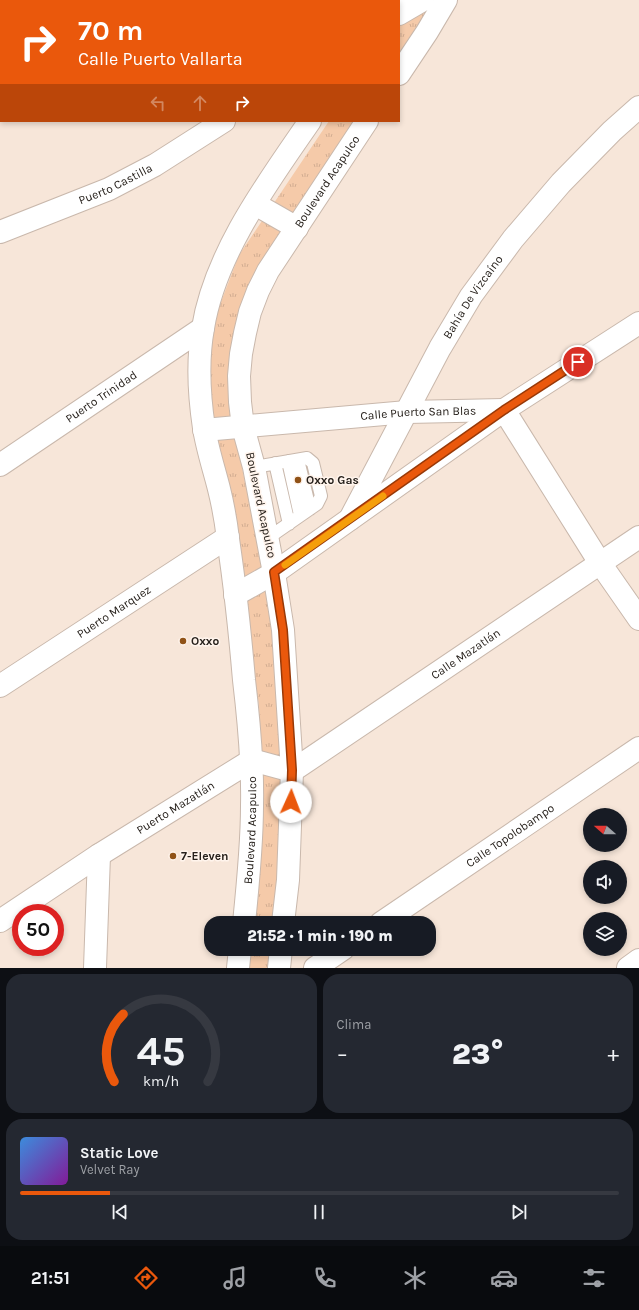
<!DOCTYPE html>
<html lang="es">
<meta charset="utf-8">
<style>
:root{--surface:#171b24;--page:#242831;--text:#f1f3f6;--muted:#9ea1a6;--line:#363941;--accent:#ea580c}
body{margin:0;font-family:Karla,sans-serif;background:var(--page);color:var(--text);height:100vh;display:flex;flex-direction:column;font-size:15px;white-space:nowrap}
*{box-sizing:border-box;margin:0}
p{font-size:13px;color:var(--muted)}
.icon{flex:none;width:22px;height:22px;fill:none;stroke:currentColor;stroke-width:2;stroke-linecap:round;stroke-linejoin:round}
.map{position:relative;height:968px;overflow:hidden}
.side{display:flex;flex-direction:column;gap:6px;padding:6px;background:#0d0f14;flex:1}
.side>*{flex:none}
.guide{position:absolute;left:0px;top:0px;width:400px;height:122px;box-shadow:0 2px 6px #0003;background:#ea580c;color:#fff;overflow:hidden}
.needle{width:26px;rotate:291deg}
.controls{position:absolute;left:583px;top:808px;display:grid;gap:8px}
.controls a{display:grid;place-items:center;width:44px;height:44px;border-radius:50%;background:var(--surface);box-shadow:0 2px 6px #0003;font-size:20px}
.speed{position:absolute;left:12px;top:904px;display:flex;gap:8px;font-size:20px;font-weight:700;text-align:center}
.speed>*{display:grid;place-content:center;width:52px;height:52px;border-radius:50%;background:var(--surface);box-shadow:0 2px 6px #0003;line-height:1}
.speed .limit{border:6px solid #d22;background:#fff;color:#111}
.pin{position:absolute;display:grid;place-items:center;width:34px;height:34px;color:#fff;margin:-17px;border:2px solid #fff;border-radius:50%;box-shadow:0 1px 4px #0007}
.me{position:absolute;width:44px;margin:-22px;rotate:2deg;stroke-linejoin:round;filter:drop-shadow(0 0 3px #0008)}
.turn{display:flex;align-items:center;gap:14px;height:84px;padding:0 12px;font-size:18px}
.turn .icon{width:52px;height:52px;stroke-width:2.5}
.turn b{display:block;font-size:28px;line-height:34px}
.lanes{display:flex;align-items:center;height:38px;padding:0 12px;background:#0003;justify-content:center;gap:20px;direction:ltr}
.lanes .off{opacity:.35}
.big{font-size:30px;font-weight:800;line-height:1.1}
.side .widget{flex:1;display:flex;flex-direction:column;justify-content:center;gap:6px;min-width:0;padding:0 14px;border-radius:16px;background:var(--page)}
.side .dial{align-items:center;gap:0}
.dial svg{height:104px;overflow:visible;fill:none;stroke:var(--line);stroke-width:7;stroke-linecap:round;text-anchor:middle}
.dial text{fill:var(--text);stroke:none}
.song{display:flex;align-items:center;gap:12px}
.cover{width:48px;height:48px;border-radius:6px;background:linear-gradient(135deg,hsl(210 70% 55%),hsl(290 70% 35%))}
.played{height:4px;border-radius:2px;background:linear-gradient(90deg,var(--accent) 15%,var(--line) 15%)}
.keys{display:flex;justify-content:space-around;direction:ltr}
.heat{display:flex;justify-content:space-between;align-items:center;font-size:22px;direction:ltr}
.side .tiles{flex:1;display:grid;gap:6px;grid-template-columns:1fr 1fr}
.widget:last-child{grid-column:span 2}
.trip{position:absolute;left:204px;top:916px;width:232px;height:40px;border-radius:16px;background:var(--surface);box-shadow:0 2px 6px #0003;font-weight:800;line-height:40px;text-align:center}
.menu{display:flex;height:64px;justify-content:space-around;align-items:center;background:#090b0e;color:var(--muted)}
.menu .icon{width:28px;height:28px}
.menu .selected{color:var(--accent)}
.menu b{font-size:18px;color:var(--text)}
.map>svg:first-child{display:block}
</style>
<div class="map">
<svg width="639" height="968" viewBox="0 0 639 968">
<defs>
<pattern id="grass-tufts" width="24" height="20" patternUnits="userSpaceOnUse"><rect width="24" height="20" fill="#f5caa9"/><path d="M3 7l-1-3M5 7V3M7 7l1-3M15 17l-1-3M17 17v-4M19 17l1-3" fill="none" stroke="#d2ad91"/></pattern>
</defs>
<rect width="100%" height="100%" fill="#f7e6d9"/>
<path fill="url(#grass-tufts)" d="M436 0 399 55V16Z
M329 121H355L277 237 254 280 232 418 258 546 284 708 286 774 274 923H252L261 762 259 705 208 379 214 320 239 255Z
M250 949H272L271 968H248Z"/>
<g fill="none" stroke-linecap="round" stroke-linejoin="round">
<defs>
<path id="service" d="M298 460 310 509
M288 461 300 515
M275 463 289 524
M254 467 307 458 313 463 321 496 317 504 268 538"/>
<g id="minor">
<path d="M94 1 96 0"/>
<path d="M0 51H1"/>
<path id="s1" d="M204 430 407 412 504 410 600 563 639 619"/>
<path id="s2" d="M0 465 203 328"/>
<path id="s3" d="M350 519 440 348 471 296 513 239 561 183 612 131 639 107"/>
<path d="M235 595 274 573 504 410 639 323"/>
<path id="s4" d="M0 686 228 537"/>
<path id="s5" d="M0 921 99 855 252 760 292 771 639 537"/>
<path id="s6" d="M381 923 639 748"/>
<path d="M95 968 99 855"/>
<path d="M315 968 343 949"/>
<path d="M628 968 639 960"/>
</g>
<g id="tertiary">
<path d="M399 14 423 0"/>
<path id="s7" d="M0 232 109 189 155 165 224 121"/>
</g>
<g id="secondary">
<path d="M395 1V0"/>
<path d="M399 74 427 32 446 0"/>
<path d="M255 204 297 228"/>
<path id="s8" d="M244 923C248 884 252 845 252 806 253 764 249 722 244 680 240 633 235 586 228 539 226 522 223 505 219 489 214 469 207 448 204 428 199 395 197 361 203 328 215 253 268 182 310 121"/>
<path id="s9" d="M283 923 288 880 292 771 283 630 274 573 254 467 243 427 240 402 239 376 241 354 245 333 250 312 258 291 268 271 367 121"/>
<path d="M238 968 240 949"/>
<path d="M279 968 281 949"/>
</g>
</defs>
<use href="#service" stroke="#c9b8ac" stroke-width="14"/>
<use href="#minor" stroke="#c9b8ac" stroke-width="24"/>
<use href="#tertiary" stroke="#c9b8ac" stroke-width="24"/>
<use href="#secondary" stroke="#c9b8ac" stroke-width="24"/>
<use href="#service" stroke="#fff" stroke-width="12"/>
<use href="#minor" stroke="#fff" stroke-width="22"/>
<use href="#tertiary" stroke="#fff" stroke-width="22"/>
<use href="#secondary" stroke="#fff" stroke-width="22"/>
</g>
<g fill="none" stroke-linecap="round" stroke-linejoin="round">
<defs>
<path id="route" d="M291 802 292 770 283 630 274 572 504 410 578 362"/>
</defs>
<use href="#route" stroke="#983908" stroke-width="10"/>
<use href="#route" stroke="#ea580c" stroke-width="7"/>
<path stroke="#f59e0b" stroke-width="7" d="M285 565 383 496"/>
</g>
<g fill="#905217" stroke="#fff4ec" stroke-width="1.5">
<circle cx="298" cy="480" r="4"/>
<circle cx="183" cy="641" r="4"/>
<circle cx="173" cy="856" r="4"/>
</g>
<g text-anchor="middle" stroke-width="3" stroke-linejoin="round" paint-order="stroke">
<g font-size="12" fill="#26201b" stroke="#fff4ec">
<text dy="4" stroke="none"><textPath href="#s9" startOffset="769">Boulevard Acapulco</textPath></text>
<text dy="4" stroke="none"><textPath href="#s7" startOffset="125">Puerto Castilla</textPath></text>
<text dy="4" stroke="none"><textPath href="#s3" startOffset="254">Bahía De Vizcaíno</textPath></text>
<text dy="4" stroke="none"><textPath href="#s2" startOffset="122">Puerto Trinidad</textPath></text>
<text dy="4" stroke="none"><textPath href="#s1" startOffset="215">Calle Puerto San Blas</textPath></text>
<text transform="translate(261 505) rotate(78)" y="4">Boulevard Acapulco</text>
<text dy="4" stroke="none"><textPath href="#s4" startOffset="136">Puerto Marquez</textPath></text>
<text dy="4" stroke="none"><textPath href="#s5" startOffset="550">Calle Mazatlán</textPath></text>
<text dy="4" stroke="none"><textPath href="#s5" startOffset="209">Puerto Mazatlán</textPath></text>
<text dy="4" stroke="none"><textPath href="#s8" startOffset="93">Boulevard Acapulco</textPath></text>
<text dy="4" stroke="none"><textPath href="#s6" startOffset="156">Calle Topolobampo</textPath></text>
</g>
<g font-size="12" font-weight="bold" fill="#26201b" stroke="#fff4ec" text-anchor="start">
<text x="306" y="484">Oxxo Gas</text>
<text x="191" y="645">Oxxo</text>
<text x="181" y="860">7-Eleven</text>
</g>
</g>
</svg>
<div class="controls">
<a><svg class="needle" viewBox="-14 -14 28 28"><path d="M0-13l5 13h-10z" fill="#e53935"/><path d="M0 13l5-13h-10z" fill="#9ea1a6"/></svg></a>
<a><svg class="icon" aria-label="sound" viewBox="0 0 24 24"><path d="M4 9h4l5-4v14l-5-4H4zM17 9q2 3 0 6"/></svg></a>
<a><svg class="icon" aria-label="layers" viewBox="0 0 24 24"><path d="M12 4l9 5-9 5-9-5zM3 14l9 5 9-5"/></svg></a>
</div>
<div class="speed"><div class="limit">50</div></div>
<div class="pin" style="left:578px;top:362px;background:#d93025"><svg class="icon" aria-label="arrive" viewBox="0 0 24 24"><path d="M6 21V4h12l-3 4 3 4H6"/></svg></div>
<svg class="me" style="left:291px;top:802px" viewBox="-20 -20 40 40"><circle r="19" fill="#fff"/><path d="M0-13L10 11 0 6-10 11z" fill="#ea580c"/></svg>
<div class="trip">21:52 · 1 min · 190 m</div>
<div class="guide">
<div class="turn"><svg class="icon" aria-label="right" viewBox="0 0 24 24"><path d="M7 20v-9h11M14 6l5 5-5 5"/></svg><div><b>70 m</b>Calle Puerto Vallarta</div></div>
<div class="lanes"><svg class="icon off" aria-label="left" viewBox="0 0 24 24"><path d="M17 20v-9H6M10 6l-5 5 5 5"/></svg><svg class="icon off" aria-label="ahead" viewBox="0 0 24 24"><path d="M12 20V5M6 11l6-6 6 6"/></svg><svg class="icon" aria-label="right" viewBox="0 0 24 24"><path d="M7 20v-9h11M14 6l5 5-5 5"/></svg></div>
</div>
</div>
<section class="side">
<div class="tiles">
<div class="widget dial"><svg viewBox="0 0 100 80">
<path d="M14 69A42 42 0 1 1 86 69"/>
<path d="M14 69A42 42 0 0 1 21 17" stroke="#ea580c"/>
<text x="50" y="56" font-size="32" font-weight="700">45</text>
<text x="50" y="72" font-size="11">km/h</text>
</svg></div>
<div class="widget"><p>Clima</p>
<div class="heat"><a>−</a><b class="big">23°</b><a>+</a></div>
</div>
<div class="widget">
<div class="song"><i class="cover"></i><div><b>Static Love</b><p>Velvet Ray</p></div></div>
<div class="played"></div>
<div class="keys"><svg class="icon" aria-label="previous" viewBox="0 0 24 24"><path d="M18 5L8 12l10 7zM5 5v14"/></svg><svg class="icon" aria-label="pause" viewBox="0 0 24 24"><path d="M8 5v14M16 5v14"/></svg><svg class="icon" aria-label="next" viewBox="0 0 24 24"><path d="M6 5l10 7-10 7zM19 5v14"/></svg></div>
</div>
</div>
</section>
<nav class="menu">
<b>21:51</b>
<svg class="icon selected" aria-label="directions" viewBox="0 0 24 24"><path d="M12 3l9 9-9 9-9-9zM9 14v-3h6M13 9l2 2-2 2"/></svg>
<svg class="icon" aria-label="music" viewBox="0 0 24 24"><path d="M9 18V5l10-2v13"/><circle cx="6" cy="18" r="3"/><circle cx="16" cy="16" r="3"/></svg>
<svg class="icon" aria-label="phone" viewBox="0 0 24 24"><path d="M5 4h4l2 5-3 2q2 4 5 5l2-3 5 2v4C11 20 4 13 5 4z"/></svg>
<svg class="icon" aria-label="climate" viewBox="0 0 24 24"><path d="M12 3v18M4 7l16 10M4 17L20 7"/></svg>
<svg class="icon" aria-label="car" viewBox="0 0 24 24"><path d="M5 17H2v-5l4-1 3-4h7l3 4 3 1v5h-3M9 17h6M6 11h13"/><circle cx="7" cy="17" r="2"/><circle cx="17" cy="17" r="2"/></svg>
<svg class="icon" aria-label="filters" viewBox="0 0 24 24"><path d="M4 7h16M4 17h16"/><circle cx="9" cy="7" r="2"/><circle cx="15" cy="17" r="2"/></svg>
</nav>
